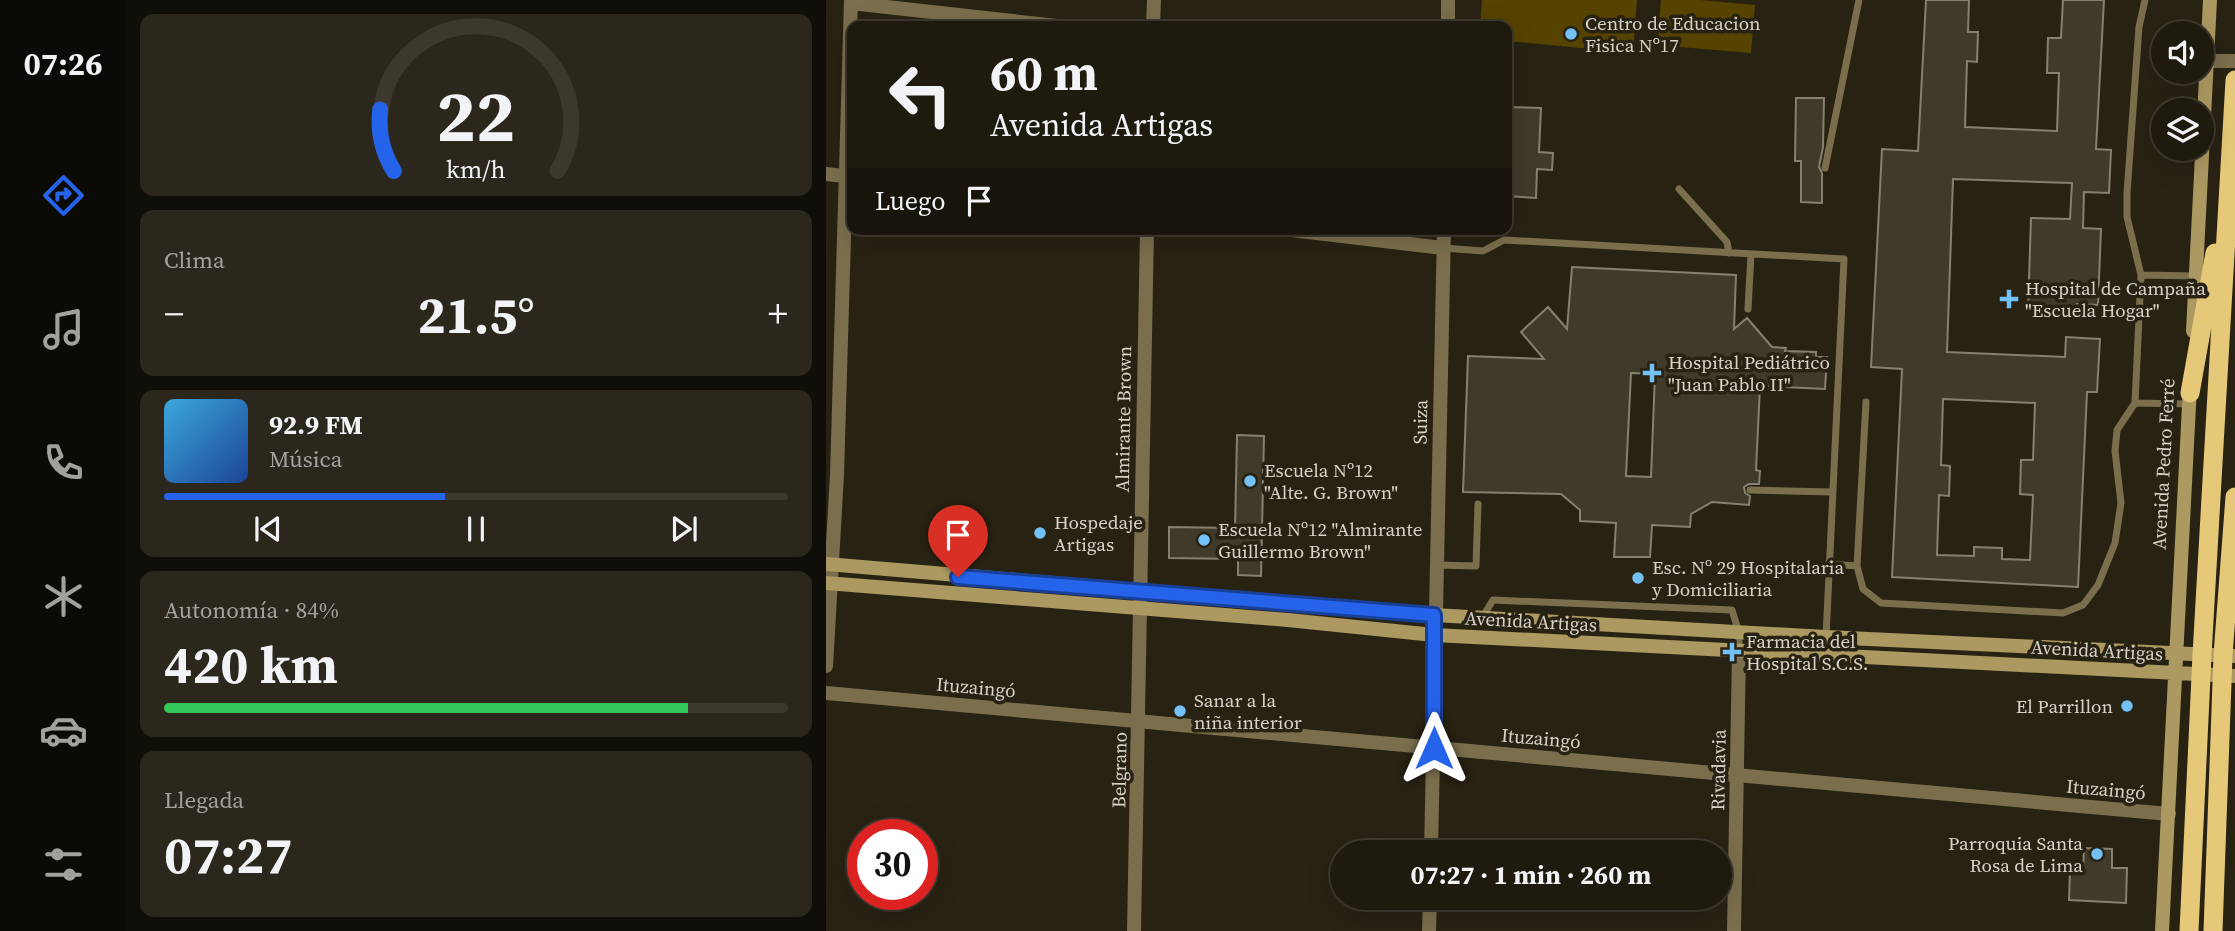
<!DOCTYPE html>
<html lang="es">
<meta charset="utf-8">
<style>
:root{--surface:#1e1a0e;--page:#2b271c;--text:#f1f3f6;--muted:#a1a19e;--line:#3c382e;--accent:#2563eb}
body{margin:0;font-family:"Source Serif 4",serif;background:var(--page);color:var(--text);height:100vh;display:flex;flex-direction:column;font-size:26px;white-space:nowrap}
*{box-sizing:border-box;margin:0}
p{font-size:23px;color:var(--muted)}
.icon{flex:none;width:38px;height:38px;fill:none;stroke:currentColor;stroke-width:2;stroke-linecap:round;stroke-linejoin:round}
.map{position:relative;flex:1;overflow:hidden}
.details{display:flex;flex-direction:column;gap:14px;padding:14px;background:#100e08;width:700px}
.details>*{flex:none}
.hud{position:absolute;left:21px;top:21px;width:665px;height:214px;border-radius:14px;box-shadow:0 7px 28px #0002,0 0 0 2px var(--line);background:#1e1a0e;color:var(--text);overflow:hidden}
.controls{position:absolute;left:1325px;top:21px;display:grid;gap:14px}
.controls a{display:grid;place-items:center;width:63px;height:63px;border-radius:50%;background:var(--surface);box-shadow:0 7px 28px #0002,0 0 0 2px var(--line);font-size:35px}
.speed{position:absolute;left:21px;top:819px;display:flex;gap:14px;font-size:35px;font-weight:700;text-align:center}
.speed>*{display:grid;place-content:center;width:91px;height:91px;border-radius:50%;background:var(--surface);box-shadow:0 7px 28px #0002,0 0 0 2px var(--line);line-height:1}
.speed .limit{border:10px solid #d22;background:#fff;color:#111}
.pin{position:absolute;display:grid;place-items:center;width:60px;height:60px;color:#fff;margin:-72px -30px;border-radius:50% 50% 50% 0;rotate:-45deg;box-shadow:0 0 7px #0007}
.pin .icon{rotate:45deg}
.me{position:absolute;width:77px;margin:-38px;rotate:0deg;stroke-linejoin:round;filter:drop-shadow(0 0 5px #0008)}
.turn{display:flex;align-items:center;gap:24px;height:147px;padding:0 28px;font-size:32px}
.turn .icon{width:91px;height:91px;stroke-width:2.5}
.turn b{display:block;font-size:49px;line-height:60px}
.then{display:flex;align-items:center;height:66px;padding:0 28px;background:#0003;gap:14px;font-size:26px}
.big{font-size:52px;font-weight:700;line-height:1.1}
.details .card{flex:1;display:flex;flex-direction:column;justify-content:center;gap:10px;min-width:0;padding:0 24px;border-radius:14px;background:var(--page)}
.details .dial{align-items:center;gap:0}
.dial svg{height:182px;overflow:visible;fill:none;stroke:var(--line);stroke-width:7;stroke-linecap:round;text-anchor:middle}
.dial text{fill:var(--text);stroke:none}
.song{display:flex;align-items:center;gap:21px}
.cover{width:84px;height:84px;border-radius:10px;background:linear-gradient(135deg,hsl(200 70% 55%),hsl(220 70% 35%))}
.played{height:7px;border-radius:4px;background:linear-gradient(90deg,var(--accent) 45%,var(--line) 45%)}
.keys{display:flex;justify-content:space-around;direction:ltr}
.heat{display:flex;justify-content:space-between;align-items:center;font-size:38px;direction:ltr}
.charge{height:10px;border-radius:5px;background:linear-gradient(90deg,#34c759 84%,var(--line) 0)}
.trip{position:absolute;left:504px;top:840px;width:402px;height:70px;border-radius:35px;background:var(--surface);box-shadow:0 7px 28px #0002,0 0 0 2px var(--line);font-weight:700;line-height:70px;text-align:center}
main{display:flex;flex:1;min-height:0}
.menu{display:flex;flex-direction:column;width:126px;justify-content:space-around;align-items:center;background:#0c0a06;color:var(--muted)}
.menu .icon{width:49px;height:49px}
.menu .on{color:var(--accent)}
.menu b{font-size:32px;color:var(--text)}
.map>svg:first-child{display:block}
</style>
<main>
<nav class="menu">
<b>07:26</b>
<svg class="icon on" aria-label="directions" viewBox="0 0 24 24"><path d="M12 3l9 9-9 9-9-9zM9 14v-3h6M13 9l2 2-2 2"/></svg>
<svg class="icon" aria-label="music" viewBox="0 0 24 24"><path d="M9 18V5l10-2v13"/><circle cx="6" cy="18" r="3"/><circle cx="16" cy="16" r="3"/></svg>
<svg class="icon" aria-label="phone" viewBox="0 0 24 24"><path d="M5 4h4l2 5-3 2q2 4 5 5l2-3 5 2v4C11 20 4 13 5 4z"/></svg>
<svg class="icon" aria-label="climate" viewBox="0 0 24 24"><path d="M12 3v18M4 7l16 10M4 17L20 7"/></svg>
<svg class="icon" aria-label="car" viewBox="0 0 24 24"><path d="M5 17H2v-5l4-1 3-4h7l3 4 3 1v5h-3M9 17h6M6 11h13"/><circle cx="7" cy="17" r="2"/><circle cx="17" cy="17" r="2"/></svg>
<svg class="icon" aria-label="filters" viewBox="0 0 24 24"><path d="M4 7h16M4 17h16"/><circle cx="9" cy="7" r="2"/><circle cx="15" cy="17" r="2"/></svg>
</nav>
<section class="details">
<div class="card dial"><svg viewBox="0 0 100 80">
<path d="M14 69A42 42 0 1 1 86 69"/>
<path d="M14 69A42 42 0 0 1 8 42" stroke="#2563eb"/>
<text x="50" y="56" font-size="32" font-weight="700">22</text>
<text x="50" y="72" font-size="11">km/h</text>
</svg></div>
<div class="card"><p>Clima</p>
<div class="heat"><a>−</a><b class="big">21.5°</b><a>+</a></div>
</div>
<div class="card">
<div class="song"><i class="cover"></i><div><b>92.9 FM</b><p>Música</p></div></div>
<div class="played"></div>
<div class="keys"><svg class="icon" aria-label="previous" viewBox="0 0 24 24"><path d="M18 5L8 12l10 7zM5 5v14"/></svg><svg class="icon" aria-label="pause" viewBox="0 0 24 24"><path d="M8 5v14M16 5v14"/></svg><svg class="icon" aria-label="next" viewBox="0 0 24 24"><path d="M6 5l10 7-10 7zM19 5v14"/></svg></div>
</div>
<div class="card"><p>Autonomía · 84%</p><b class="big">420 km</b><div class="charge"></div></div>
<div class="card"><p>Llegada</p><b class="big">07:27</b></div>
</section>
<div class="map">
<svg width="1409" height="931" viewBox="0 0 1409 931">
<rect width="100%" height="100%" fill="#282213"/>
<path fill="#564300" d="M656 0H811L807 53 681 41V26H654Z
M835 0H874L929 5 925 53 831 45Z"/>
<path fill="#403a2a" stroke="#86806e" stroke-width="2" fill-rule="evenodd" d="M1100 0H1143L1142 32H1152L1151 62 1141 61 1139 127 1231 131 1233 73H1221L1222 38H1235L1237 0H1278L1270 149 1285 150 1283 193 1258 192 1257 228 1275 229 1272 305 1251 304V310L1202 309 1205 218 1244 219 1246 183 1127 179 1121 352 1239 357 1240 337 1274 339 1271 392H1261L1252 587 1066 577 1076 369 1045 367 1056 149 1092 151ZM1117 399 1209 403 1207 460H1195L1194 494 1207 495 1204 560 1176 559V548L1148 547V556L1111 555 1113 495 1123 496 1124 466 1115 465Z
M970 98H998L997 147 993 167 996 173V203L975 202V161H969Z
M681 107 715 108 713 152 727 153 726 170 711 169 710 198 681 196Z
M746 267 910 275 908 329 921 318 946 347 960 348 959 351 990 352V357H1001L999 389 934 386 930 470 934 471 933 484H923L918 487 919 493 924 496 923 505 886 502 865 514 864 527 826 525 824 557H788L790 523 754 521V510L735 494 637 492 642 356 718 359 695 332 722 307 741 329ZM805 373 829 374 825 477 800 476Z
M411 435 438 436 435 576 412 575V559L343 558V527L409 528Z
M1258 848 1286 849V868H1301L1300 903 1243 900 1244 871 1257 872Z"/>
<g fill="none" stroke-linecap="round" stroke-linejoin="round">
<path stroke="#7a6e4c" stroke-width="7" d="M1319 0 1313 27 1301 193V217L1315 275 1309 403 1363 404
M999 168 1033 0
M853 189 901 242 903 253
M618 248 657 251 678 240 1018 259 1000 637
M1315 275 1370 276
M922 309 925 254
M1040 402 1031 566 1037 589 1055 603 1237 613 1257 605 1272 585 1289 543 1295 503 1289 451 1291 430 1309 403
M924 490 1005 492
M1002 564 1031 566
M610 565 650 566 652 504
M656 618 667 600 906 610 913 633V652"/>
<path stroke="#7a6e4c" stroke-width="14" d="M25 3 231 26
M327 26 328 0
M622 26V0
M1382 61H1409
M0 174 26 177
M457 229 617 248
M0 666 11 475 25 0
M0 693 1343 814
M605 852 618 229
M308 931 321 229
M603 931 604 898
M908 931 913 652"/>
<path stroke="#ac9861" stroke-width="14" d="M1367 331 1384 0
M0 564 608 615 1000 637 1409 656
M0 583 462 620 608 635 1409 676
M1336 931 1364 386"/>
<path stroke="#e5c878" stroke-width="19" d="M1364 393 1389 253
M1363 931 1376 655 1409 80
M1387 931 1397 655 1409 497"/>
</g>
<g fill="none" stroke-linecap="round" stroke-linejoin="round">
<defs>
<path id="route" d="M132 577 608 615V748"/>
</defs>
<use href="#route" stroke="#184099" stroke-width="18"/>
<use href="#route" stroke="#2563eb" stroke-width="12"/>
</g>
<g fill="#73c1f6" stroke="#282213" stroke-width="2.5">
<circle cx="745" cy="34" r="7"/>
<path d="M1179.5 288.5h7v7h7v7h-7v7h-7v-7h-7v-7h7z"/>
<path d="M822.5 362.5h7v7h7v7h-7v7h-7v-7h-7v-7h7z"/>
<circle cx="424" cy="481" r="7"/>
<circle cx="214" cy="533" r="7"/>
<circle cx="378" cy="540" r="7"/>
<circle cx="812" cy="578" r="7"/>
<path d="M902.5 641.5h7v7h7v7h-7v7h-7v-7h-7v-7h7z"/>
<circle cx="1301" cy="706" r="7"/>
<circle cx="354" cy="711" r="7"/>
<circle cx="1271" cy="854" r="7"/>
</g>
<g text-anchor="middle" stroke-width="7" stroke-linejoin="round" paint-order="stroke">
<g font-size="19" fill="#d6d2c8" stroke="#282213" text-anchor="start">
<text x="759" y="30">Centro de Educacion<tspan x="759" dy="22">Fisica Nº17</tspan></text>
<text x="1199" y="295">Hospital de Campaña<tspan x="1199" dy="22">"Escuela Hogar"</tspan></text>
<text x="842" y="369">Hospital Pediátrico<tspan x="842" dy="22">"Juan Pablo II"</tspan></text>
<text x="438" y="477">Escuela Nº12<tspan x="438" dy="22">"Alte. G. Brown"</tspan></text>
<text x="228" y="529">Hospedaje<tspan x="228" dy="22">Artigas</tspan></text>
<text x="392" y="536">Escuela Nº12 "Almirante<tspan x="392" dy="22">Guillermo Brown"</tspan></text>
<text x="826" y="574">Esc. Nº 29 Hospitalaria<tspan x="826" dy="22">y Domiciliaria</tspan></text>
<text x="920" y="648">Farmacia del<tspan x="920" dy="22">Hospital S.C.S.</tspan></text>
<text x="368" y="707">Sanar a la<tspan x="368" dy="22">niña interior</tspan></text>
<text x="1287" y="713" text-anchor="end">El Parrillon</text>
<text x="1257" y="850" text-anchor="end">Parroquia Santa<tspan x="1257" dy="22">Rosa de Lima</tspan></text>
</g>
<g font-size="19" fill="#d6d2c8" stroke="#282213">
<text transform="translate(297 419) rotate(-89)" y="7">Almirante Brown</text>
<text transform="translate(594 422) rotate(-89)" y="7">Suiza</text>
<text transform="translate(1337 464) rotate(-87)" y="7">Avenida Pedro Ferré</text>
<text transform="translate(705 621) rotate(3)" y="7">Avenida Artigas</text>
<text transform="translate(1271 650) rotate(3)" y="7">Avenida Artigas</text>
<text transform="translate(150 687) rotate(5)" y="7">Ituzaingó</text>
<text transform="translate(715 738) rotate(5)" y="7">Ituzaingó</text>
<text transform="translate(293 770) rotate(-89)" y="7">Belgrano</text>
<text transform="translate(892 770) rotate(-89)" y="7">Rivadavia</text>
<text transform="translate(1280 789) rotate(5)" y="7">Ituzaingó</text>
</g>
</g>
</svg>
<div class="controls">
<a><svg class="icon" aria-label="sound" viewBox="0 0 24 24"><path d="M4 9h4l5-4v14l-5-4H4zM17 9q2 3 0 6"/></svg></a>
<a><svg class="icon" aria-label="layers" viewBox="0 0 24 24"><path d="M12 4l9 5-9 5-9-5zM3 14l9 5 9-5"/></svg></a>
</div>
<div class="speed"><div class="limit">30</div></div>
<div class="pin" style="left:132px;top:577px;background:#d93025"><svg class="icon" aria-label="arrive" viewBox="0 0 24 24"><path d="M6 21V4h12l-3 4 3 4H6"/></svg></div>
<svg class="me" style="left:608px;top:748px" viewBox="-20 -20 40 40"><path d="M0-17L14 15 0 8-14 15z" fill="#2563eb" stroke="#fff" stroke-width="4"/></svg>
<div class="trip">07:27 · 1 min · 260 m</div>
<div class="hud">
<div class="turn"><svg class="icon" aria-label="left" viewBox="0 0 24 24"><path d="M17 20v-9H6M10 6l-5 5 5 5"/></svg><div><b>60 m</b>Avenida Artigas</div></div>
<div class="then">Luego<svg class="icon" aria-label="arrive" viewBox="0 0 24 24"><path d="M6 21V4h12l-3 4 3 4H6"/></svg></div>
</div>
</div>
</main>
